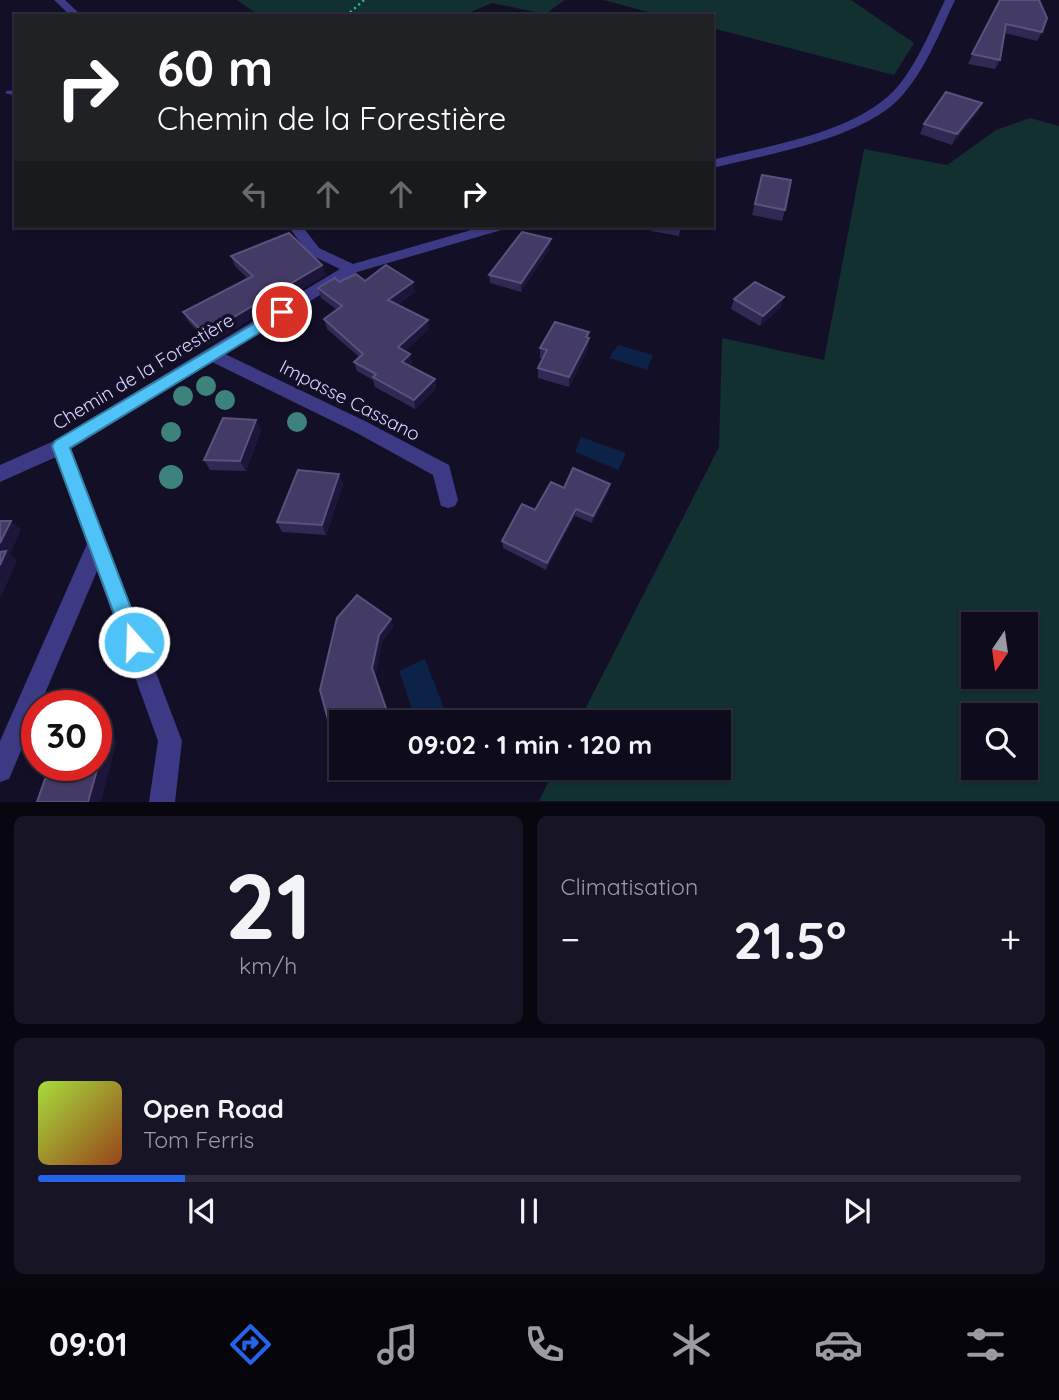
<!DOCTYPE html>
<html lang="fr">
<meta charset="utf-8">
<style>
:root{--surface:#0e0b1c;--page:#171425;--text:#f1f3f6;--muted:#9b9ba3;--line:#2e2b3b;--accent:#2563eb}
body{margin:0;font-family:Quicksand,sans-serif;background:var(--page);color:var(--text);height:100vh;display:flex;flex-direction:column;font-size:26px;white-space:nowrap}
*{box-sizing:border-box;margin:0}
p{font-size:23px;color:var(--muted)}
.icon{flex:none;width:38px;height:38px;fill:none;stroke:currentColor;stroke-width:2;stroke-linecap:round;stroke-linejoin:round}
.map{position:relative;height:802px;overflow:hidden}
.side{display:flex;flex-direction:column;gap:14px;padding:14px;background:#08060f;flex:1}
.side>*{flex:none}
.banner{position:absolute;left:14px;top:14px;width:700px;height:214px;border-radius:0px;box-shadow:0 2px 5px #0004,0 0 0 2px var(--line);background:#202124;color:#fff;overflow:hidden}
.needle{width:46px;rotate:193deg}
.tools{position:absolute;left:961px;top:612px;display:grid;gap:14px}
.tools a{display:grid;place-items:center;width:77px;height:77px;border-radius:0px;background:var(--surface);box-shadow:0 2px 5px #0004,0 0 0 2px var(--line);font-size:35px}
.speed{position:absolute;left:21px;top:690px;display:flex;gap:14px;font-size:35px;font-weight:700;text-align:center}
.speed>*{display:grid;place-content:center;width:91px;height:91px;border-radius:50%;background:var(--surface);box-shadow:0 2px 5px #0004,0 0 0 2px var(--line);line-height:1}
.speed .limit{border:10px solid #d22;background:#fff;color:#111}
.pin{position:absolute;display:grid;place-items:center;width:60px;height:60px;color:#fff;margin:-30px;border:4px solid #fff;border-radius:50%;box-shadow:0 2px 7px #0007}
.me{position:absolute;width:77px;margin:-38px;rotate:340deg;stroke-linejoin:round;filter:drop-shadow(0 0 5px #0008)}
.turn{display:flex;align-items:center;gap:24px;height:147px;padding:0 28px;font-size:32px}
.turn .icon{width:91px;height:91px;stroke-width:2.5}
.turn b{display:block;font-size:49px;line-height:60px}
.lanes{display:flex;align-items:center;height:66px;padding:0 28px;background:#0003;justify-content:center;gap:35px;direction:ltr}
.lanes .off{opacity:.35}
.big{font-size:52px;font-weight:700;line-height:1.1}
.side .card{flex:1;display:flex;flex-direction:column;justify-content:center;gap:10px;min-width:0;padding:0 24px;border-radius:10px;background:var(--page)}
.side .dial{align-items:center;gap:0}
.dial b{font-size:91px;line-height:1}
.song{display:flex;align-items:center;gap:21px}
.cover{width:84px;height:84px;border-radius:10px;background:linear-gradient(135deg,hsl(80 70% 55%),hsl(20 70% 35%))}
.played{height:7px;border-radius:4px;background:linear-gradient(90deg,var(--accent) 15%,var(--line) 15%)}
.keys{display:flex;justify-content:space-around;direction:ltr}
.heat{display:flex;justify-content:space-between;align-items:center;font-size:38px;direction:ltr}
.side .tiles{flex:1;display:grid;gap:14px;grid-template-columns:1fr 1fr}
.card:last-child{grid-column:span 2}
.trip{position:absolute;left:329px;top:710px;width:402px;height:70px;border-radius:0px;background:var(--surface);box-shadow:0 2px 5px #0004,0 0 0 2px var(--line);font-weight:700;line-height:70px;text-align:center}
.dock{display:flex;height:112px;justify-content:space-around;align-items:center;background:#06040b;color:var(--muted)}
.dock .icon{width:49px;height:49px}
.dock .active{color:var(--accent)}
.dock b{font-size:32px;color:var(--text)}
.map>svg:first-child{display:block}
</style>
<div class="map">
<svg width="1059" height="802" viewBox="0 0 1059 802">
<rect width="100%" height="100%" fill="#130f26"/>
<path fill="#12302f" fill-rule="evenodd" d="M237 0H565L545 14 492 3 461 16H260Z
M603 0H851L914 43 894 75 712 28V16H664Z
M1030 118 1059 126V801H539L555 768H719V723H578L719 447 722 338 824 360 864 149 947 165 996 130ZM973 625H1026V677H973ZM973 716H1026V768H973Z"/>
<path fill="#0c2248" d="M618 345 653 355 647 370 609 358Z
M581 437 626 453 618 470 575 452Z
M425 659 445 711 417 723 399 671Z"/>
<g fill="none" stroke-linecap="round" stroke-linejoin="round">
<path stroke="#2fb8b0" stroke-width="2.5" stroke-dasharray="2 3.5" stroke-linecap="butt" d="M346 16 364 0"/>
<path fill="#3d3a85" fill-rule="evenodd" d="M54 0H65L82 16H71Z
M945 0H955C939 34 925 71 899 99 858 140 768 154 712 168V160C770 145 859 133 899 85 919 60 931 29 945 0Z
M16 90V96L5 93 7 91Z
M288 226H302L319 248 353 264 485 226H507L505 229 357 272 225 354 367 422 449 465 458 500 455 506 448 508 441 506 433 475 355 432 212 362 71 449 182 741 175 802H149L158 741 97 571 40 705H37V713L9 779 0 782V741L87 544 56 457 0 482V465L54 441 340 269 309 254Z"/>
</g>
<g fill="#3d827b">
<circle cx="206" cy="386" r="10"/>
<circle cx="183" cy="396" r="10"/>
<circle cx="225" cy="400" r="10"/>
<circle cx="297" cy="422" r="10"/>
<circle cx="171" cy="432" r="10"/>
<circle cx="171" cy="477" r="12"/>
</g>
<path fill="#312854" d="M1000 0 1042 32 1037 41 1005 33 1000 60 995 69 968 64Z
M982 103 977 113 952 145 920 134 924 124Z
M762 175 785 210 782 221 752 215Z
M651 226H681L679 236 651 231Z
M550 248 521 292 490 283 489 275Z
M231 256 322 265 325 275 209 344 188 321 183 312 248 279 235 266Z
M339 282 415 292 397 305 429 329 405 351 410 354 412 363 409 365 435 379 436 388 415 409 375 387 373 380 357 371 354 362 359 357 327 329 324 319 337 310 321 298 318 288Z
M734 299 781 307 760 326 731 309Z
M589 332 588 349 569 387 538 378V368L542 359 540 358V348Z
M261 430 246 471 210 470 204 460Z
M339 474 343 484 326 535 282 532 277 522Z
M564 488 609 491 592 523 575 516 546 570 503 548 502 541 535 510Z"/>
<path fill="#1d163a" d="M982 103 977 113 952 145 957 134Z
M551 239 550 248 521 292V283Z
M322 265 325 275 209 344 205 334Z
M413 282 415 292 389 310 388 300Z
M784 297 781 307 760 326 763 316Z
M428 320 429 329 399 357 398 347Z
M589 332 588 349 569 387V377Z
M410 354 412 363 404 371 402 362Z
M435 379 436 388 415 409 414 400Z
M256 420 261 430 246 471 240 461Z
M339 474 343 484 326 535 322 525Z
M610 484 609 491 592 523 593 516Z
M576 509 575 516 546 570 547 563Z
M11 521 21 530 10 554 17 561 0 599V543Z
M391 619 394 627 382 642 376 675 391 723H385L372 668 379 635Z
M107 734 117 741 101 802H88Z
M341 734V742L337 744 333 738Z
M431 768H435L436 770 411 782 409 779Z"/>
<path fill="#433a66" stroke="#5a527e" stroke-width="2" d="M1000 0H1039L1047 18 1042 32 1006 24 1000 60 972 54Z
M946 92 982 103 957 134 924 124Z
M762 175 791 180 785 210 755 204Z
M522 232 551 239 521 283 489 275Z
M289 233 322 265 205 334 183 312 253 276 231 256Z
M386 265 413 282 388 300 428 320 398 347 410 354 402 362 435 379 414 400 373 377 376 374 354 362 363 354 324 319 342 306 318 288 335 278 339 282 356 274 365 281Z
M755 282 784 297 763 316 734 299Z
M555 322 589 332 586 337 589 338 569 377 538 368 547 350 540 348Z
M223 418 256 420 240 461 204 460Z
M573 468 610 484 593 516 576 509 547 563 502 541 522 504 535 510 551 482 564 488Z
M298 470 339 474 322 525 277 522Z
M0 521H11L0 543Z
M6 551 0 565V552Z
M357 595 391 619 379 635 372 668 390 720 385 723H341V734L333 738 320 690 337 618Z
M107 734 88 802H37L45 779 53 776 57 765H96V735Z
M405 768H431L409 779Z"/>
<path fill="#4fc3f7" stroke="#337fa1" stroke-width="2" d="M282 307 287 309V316L70 448 144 642 141 649 134 652 127 649 52 446 55 441Z"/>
<g text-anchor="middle" stroke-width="7" stroke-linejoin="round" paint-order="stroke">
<g font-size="19" fill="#d9d4ff" stroke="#130f26">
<text transform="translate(143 371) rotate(-31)" y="7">Chemin de la Forestière</text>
<text transform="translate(350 400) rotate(27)" y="7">Impasse Cassano</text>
</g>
</g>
</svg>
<div class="tools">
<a><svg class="needle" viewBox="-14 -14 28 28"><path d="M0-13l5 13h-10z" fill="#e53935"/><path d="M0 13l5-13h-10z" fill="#9b9ba3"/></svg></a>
<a><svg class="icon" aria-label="search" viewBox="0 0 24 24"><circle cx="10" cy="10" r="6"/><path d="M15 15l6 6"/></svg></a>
</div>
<div class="speed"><div class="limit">30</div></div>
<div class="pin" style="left:282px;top:312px;background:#d93025"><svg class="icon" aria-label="arrive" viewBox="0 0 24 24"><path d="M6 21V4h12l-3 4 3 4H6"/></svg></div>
<svg class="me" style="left:134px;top:642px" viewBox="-20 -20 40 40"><circle r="17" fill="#4fc3f7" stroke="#fff" stroke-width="3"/><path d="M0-11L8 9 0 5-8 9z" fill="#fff"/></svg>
<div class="trip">09:02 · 1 min · 120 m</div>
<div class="banner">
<div class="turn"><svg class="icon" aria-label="right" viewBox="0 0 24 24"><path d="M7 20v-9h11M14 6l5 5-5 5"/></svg><div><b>60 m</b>Chemin de la Forestière</div></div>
<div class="lanes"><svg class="icon off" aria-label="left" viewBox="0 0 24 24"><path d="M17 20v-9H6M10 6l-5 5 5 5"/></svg><svg class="icon off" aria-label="ahead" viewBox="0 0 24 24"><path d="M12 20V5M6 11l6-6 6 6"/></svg><svg class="icon off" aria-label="ahead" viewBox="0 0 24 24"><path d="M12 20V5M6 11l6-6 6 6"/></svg><svg class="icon" aria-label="right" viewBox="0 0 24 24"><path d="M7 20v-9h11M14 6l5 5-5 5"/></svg></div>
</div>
</div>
<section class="side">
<div class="tiles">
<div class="card dial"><b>21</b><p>km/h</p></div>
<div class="card"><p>Climatisation</p>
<div class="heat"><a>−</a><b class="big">21.5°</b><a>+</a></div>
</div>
<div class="card">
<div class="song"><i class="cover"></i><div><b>Open Road</b><p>Tom Ferris</p></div></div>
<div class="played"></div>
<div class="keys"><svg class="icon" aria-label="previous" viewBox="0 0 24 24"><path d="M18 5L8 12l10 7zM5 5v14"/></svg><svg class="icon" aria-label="pause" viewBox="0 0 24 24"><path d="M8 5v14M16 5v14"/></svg><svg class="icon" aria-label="next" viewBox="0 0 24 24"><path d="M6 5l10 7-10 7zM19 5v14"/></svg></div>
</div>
</div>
</section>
<nav class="dock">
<b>09:01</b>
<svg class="icon active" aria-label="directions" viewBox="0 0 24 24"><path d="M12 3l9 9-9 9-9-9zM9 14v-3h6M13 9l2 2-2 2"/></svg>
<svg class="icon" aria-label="music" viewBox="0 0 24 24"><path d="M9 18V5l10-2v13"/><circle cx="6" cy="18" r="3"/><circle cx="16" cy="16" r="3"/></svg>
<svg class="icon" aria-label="phone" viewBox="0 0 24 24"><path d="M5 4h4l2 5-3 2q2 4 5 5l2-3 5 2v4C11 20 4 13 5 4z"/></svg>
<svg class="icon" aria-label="climate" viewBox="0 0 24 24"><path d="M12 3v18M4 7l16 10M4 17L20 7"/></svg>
<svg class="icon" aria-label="car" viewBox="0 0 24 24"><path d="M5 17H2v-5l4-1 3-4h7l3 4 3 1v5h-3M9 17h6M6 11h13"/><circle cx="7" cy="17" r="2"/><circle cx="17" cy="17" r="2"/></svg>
<svg class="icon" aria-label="filters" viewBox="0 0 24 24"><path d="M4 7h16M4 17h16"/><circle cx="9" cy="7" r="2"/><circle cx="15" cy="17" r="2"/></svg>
</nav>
